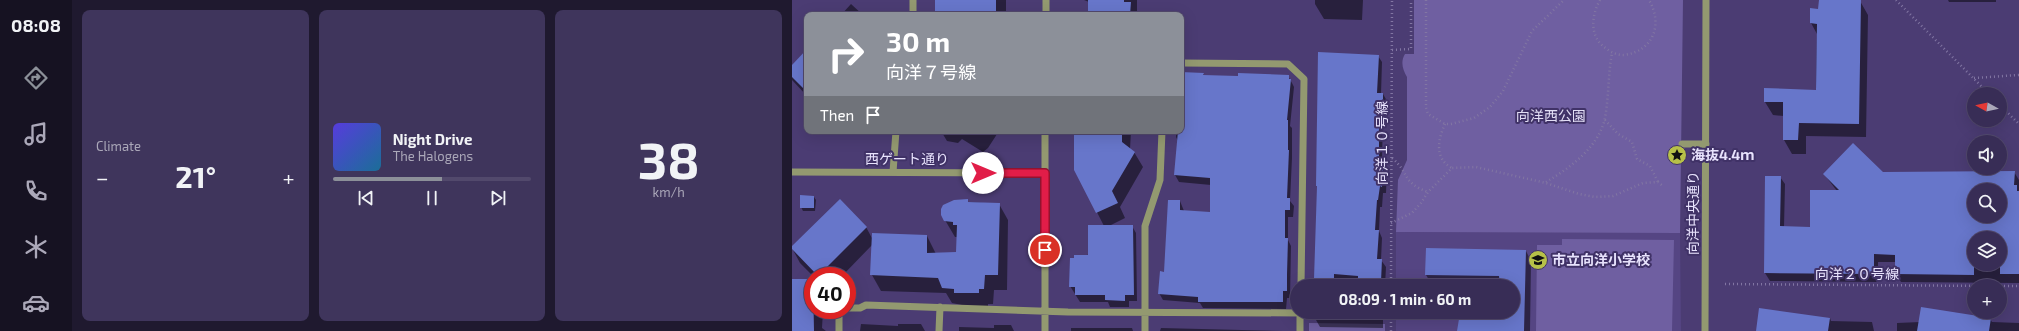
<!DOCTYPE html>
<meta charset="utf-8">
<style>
:root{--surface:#382d56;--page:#3f355c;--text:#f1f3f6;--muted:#aba8b9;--line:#52496c;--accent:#8c9099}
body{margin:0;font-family:"Exo 2","Noto Sans JP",sans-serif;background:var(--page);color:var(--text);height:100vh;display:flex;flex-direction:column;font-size:15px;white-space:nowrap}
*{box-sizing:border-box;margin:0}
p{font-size:13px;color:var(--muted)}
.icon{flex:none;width:22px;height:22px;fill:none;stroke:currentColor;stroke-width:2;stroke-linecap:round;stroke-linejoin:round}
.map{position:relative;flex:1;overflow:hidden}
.sheet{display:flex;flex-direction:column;gap:10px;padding:10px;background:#1f192f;width:720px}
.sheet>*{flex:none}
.banner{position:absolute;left:12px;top:12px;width:380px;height:122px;border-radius:8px;box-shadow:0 4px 16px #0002,0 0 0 1px var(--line);background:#8c9099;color:#fff;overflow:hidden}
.needle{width:26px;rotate:278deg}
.buttons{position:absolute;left:1175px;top:87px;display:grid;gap:8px}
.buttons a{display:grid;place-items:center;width:40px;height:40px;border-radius:50%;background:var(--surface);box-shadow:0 4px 16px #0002,0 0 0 1px var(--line);font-size:20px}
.speed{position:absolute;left:12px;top:267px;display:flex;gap:8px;font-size:20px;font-weight:700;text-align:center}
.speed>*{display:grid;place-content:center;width:52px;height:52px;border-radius:50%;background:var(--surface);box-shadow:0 4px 16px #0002,0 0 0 1px var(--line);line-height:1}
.speed .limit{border:6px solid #d22;background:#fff;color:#111}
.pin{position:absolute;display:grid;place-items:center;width:34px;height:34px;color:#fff;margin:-17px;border:2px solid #fff;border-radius:50%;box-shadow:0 1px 4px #0007}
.me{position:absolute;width:44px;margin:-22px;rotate:90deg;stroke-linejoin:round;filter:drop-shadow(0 0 3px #0008)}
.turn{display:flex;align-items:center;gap:14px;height:84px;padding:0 16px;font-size:18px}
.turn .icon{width:52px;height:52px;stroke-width:2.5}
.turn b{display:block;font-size:28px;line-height:34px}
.then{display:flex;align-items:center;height:38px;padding:0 16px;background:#0003;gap:8px;font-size:15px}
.big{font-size:30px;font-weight:700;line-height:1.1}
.sheet .card{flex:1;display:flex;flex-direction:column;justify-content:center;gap:6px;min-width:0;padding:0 14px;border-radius:8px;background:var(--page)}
.sheet .dial{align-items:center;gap:0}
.dial b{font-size:52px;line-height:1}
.song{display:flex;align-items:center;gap:12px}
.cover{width:48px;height:48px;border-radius:6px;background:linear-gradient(135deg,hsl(250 70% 55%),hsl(200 70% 35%))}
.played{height:4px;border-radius:2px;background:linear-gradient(90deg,var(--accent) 55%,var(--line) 55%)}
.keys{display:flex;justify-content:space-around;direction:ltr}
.heat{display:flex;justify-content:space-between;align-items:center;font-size:22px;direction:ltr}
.sheet .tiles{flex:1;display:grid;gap:10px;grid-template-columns:repeat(3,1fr)}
.trip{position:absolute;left:498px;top:279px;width:230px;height:40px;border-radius:20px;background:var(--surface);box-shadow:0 4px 16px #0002,0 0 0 1px var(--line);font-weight:700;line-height:40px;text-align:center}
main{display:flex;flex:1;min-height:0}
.tab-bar{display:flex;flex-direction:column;width:72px;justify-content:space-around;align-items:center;background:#161222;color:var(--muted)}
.tab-bar .icon{width:28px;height:28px}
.tab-bar .current{color:var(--accent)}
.tab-bar b{font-size:18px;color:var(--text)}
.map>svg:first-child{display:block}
</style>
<main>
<nav class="tab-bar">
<b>08:08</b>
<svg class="icon current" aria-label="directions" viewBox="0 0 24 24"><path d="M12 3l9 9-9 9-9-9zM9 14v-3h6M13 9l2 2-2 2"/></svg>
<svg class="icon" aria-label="music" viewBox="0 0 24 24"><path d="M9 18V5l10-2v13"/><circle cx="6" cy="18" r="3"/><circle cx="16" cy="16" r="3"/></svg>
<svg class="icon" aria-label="phone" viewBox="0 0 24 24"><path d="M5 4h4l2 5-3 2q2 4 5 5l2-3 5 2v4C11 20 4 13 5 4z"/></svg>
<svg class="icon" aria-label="climate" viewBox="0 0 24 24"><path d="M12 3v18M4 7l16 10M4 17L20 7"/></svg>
<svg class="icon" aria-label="car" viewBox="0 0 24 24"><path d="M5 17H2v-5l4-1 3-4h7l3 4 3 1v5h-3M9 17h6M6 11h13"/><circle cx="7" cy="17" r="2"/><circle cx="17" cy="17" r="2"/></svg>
</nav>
<section class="sheet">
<div class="tiles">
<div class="card"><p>Climate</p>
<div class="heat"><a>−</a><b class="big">21°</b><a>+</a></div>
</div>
<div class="card">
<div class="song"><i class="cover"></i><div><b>Night Drive</b><p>The Halogens</p></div></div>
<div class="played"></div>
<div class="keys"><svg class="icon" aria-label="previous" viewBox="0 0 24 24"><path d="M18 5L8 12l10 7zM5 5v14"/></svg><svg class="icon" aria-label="pause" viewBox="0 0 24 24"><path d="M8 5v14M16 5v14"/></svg><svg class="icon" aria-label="next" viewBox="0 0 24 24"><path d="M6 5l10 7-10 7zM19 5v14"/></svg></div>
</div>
<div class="card dial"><b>38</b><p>km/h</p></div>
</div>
</section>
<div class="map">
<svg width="1227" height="331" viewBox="0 0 1227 331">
<rect width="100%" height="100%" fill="#4b3c73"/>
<path fill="#554583" d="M604 232 888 233 889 331H604V312H721V286H604Z"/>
<path fill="#6f5fa1" d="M622 0H891L888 233 604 232 606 180 615 160V77C611 70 608 62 613 54H622Z
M770 239 882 240 880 331H744L745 245H770Z
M517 323 593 324V331H517Z"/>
<path fill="#0007" fill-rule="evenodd" d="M144 0H214V15H144Z
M292 0H345V15H297V2Z
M523 0H571L570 20 532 19 523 4Z
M1028 0H1064L1068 1 1076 15 1074 137 1014 136V154H1000L992 140V116L981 115 973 102 1024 91 1025 34 1019 23 1027 10Z
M1156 0H1204V2H1157Z
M59 4 71 15H49Z
M15 51V96L0 80V67Z
M527 53 586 56 590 62 589 94H591L595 101V116H591L590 160 595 167 594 193H591L590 207H588L587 231 590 238 589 260 594 267 593 286H524Z
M389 73 411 74 412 76H496L500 83 502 87 498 126 500 128V158L498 201 502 206 501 217H496V240L499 246 498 298H495L494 309 411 308 408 303 371 300 367 293 373 273 388 201 392 211 419 213V185L387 182 383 175 386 141 384 137V131H389Z
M149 131H207L196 148 191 152 170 139 166 143 155 141Z
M283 131H339L338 149 342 152 351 167 328 207 333 218 317 226H340L344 233 345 301H337V307H318L316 302H288L278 286 312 226 283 169Z
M1222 172 1227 180V283L1109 282 1104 274V262H1086V282L978 281 973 273 988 177 993 184 992 227 1019 228 1045 191 1032 174ZM1182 190H1208V216H1182ZM1182 238H1208V264H1182Z
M22 197 24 200 23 211H11L9 207Z
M162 201 207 204 216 220 215 290H202L201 304H196V309L173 308 170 305 160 303 154 293 89 291 80 275 81 244 50 276H21L8 263 0 248 74 227 81 240 135 236 144 254 165 253V237H163L150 215Z
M734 251 739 261 738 331H666L699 315V312H721V286L640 285 634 275Z
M0 280 21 310H31L30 328 34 331H0Z
M524 312H591V328L528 327 524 320Z
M1038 318 1039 321 1080 322 1082 331H965Z
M1198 319 1200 322 1227 323V331H1105V323Z
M69 324 106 326V324H129L133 331H68Z
M202 325H219L222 331H167V327L202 328Z
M279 328H340L341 331H279Z
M369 328 491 331H368Z"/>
<path fill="#6776ca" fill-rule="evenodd" d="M143 0H204V15H143Z
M296 0H332V2H339L338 15H296Z
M1027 0H1069L1067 124 1007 123 1006 140H991V102H972V88L1024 90 1025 24 1018 23V8L1026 9Z
M15 49V92L0 77V65Z
M526 52 587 55 585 93H591V109H587V159H592L590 187 588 186 586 200H585L583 230H587L585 259H590L589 282 566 280V276L542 274V280L522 279 525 186H524Z
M389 72 412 73 411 75 446 76V73L497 75V79H499L495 120H496V150H497L495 198H498V210H493V238H496L495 275V291H491V302H406V297L366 294 368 271 372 272 376 200H388V210L418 212V178L382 175 386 131H389Z
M290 131H330V142L343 152 320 191 326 203 304 213 282 170V133H290Z
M1061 143 1091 172 1223 171 1222 185H1225V191H1227V274H1208V238H1182V275L1103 274V255L1082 254V274L972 273 973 176H989L988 226 1018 227V190H1047L1031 174ZM1182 190H1208V216H1182Z
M8 195 22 196V208H8Z
M48 199 75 227 26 276 0 249V246Z
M176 199V202L208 203 206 275H193L192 289H187V293H162V289L150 288 146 278 78 275 80 233 135 235V253L164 252 165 225H161V222L152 221 149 215V209L151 205 162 200Z
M296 225H341L342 295H333V301L313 300V295H283V287H277L278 258H282V255H296Z
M634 248 734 250 732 331H665L667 319 673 314H698V312H721V286H708L707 276 633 275Z
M0 279H21L22 331H0Z
M1129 307 1199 318 1197 331H1125Z
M967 308 1038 318 1036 331H964Z"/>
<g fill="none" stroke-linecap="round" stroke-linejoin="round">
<path stroke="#8276a3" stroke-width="2.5" stroke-dasharray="1 3" stroke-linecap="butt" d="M634 0V108L636 114 653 124H659L682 118 698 107 711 91 740 31 772 0
M808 0C799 16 797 38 815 49 820 53 826 55 832 55 862 51 871 24 857 0
M1104 0 1197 94
M600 50 619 49V0
M1182 78 1227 75
M1208 105 1227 124
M813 120 826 134 840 142 845 159 858 166 866 182
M653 124C646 139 642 159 660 168
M600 158C618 173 609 182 636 192
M754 182C778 168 807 147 813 118 817 96 816 74 820 53
M599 223 620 213 629 203 636 192 660 168 684 167 754 183 787 194 803 197 821 196 851 183 866 182 871 186
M933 284 1197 286
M599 286 600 0
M1208 286H1227
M599 331V312"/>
<path stroke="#939970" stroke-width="7" d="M121 15V0
M254 15V0
M389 63 496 64 512 79 509 286
M253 131V331
M890 144H914
M0 172 253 173
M101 172 104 131
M55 308H68L74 305 276 312 508 313
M47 331V310
M147 331 148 307
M353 331V226L368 180 370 131
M508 331V312
M913 331 914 0"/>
</g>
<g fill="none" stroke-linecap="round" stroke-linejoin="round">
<defs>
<path id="route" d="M191 173H253V250"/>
</defs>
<use href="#route" stroke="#92132f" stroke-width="10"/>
<use href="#route" stroke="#e11d48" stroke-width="7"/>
</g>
<defs>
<symbol id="sight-disc" viewBox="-11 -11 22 22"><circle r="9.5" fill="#b7c148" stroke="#403267"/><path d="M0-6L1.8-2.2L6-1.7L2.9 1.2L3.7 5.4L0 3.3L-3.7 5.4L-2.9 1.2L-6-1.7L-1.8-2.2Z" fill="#111"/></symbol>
<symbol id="school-disc" viewBox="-11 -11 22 22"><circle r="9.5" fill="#b7c148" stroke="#403267"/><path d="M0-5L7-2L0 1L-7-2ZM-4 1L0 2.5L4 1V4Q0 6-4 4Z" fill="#111"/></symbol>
</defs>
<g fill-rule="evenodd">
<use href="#sight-disc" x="874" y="144" width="22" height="22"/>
<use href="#school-disc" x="735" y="249" width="22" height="22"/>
</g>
<g text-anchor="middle" stroke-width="4" stroke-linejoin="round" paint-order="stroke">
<g font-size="14" fill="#e2def5" stroke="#403267">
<text x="759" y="121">向洋西公園</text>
</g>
<g font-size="14" fill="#e8e3fd" stroke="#403267">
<text transform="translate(590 143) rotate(-90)" y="5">向洋１０号線</text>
<text x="115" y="164">西ゲート通り</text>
<text transform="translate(901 213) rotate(-90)" y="5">向洋中央通り</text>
<text x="1065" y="279">向洋２０号線</text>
</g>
<g font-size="14" font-weight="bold" fill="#e8e3fd" stroke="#403267" text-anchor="start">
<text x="899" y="160">海抜4.4ｍ</text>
<text x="760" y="265">市立向洋小学校</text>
</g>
</g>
</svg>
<div class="buttons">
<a><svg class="needle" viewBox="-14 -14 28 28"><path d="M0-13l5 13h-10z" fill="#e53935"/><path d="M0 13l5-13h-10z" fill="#aba8b9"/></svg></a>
<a><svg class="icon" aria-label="sound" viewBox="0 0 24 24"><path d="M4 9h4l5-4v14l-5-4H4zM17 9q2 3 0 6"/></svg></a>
<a><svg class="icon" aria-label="search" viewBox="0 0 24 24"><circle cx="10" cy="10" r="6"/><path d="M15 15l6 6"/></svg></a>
<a><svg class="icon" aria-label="layers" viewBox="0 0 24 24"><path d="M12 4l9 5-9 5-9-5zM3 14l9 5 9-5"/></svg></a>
<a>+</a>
</div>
<div class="speed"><div class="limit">40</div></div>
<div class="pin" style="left:253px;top:250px;background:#d93025"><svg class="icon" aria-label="arrive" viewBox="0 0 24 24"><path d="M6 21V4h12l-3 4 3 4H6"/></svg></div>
<svg class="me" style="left:191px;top:173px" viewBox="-20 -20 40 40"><circle r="19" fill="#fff"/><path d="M0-13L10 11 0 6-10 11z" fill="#e11d48"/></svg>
<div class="trip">08:09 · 1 min · 60 m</div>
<div class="banner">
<div class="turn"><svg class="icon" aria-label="right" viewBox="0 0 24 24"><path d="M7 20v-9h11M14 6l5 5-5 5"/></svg><div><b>30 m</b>向洋７号線</div></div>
<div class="then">Then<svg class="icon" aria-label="arrive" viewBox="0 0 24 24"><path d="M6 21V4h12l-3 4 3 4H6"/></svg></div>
</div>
</div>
</main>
